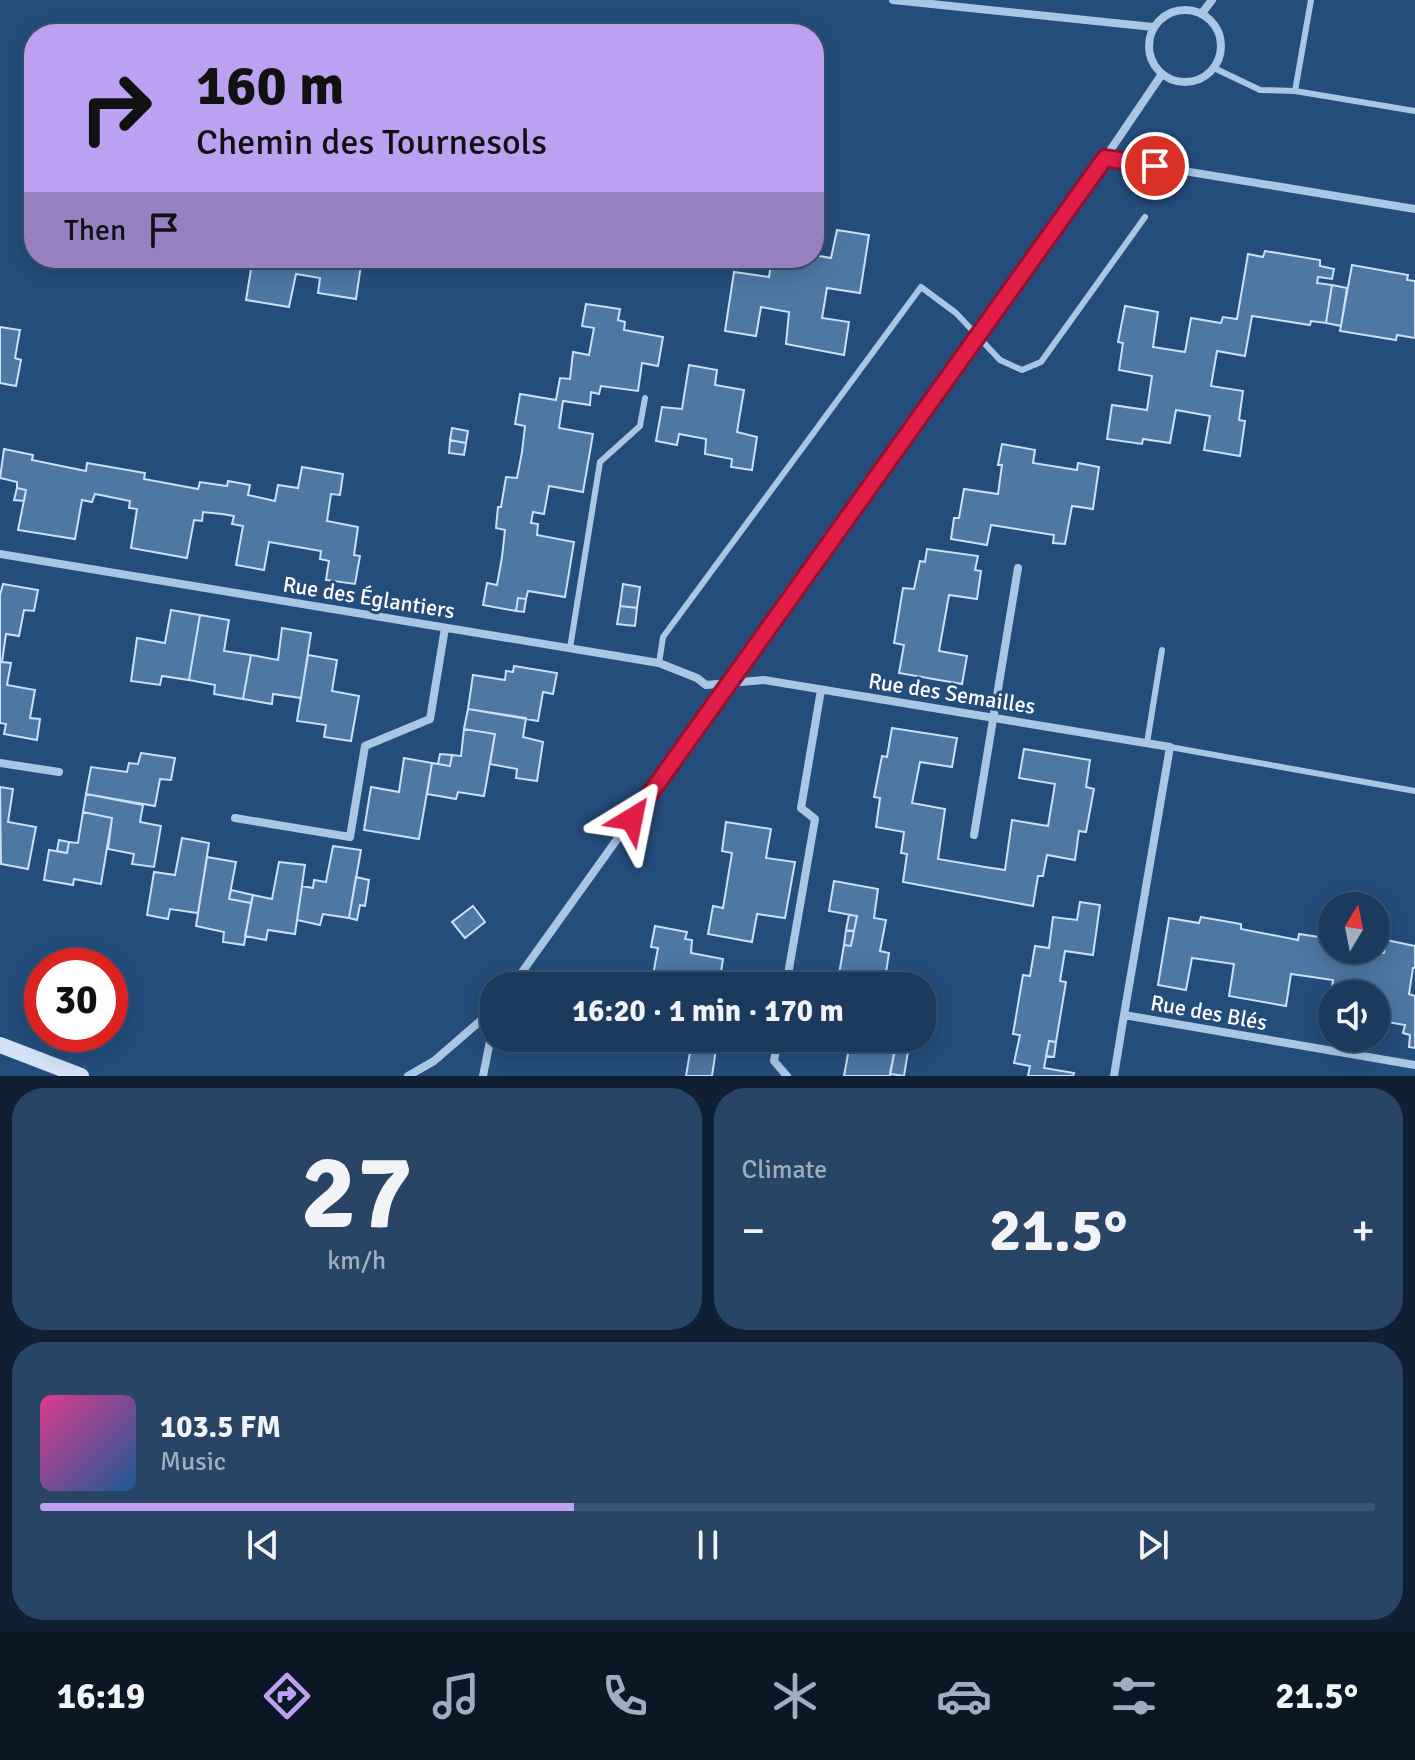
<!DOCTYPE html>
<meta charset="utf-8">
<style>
:root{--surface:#1c3a5d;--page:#294566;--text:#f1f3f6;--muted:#a0adbc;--line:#3a5472;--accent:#bca0f2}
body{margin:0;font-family:Signika,sans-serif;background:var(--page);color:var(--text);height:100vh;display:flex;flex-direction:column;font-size:30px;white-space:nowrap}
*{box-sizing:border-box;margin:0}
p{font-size:26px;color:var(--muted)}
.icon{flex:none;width:44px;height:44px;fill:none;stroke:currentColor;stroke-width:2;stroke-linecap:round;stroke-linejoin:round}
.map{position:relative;height:1076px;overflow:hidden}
.sheet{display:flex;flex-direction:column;gap:12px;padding:12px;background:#0f2033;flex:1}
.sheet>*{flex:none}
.hud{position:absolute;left:24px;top:24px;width:800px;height:244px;border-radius:32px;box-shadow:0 4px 20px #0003,0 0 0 2px var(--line);background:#bca0f2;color:#111;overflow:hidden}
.needle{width:52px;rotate:10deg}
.tools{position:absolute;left:1318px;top:892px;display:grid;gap:16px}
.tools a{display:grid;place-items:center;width:72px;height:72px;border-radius:50%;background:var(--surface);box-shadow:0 4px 20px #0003,0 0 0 2px var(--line);font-size:40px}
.speed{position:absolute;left:24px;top:948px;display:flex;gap:16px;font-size:40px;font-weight:700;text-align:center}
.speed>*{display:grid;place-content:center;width:104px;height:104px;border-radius:50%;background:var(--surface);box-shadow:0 4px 20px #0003,0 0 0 2px var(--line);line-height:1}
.speed .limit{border:12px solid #d22;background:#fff;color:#111}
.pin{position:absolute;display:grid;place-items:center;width:68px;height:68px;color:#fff;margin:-34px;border:4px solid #fff;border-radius:50%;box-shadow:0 2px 8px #0007}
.me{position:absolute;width:88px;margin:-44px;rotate:35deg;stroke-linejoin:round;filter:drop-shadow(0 0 6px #0008)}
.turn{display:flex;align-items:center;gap:28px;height:168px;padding:0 40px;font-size:36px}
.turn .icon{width:104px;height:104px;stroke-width:2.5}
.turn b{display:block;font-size:56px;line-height:68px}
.then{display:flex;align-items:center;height:76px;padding:0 40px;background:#0003;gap:16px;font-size:30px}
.big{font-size:60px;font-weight:700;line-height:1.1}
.sheet .card{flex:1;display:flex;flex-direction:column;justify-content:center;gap:12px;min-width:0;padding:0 28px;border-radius:32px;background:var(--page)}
.sheet .dial{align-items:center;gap:0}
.dial b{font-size:104px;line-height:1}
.song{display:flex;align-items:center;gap:24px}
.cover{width:96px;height:96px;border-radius:12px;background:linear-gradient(135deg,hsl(330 70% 55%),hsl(210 70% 35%))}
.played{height:8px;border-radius:4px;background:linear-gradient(90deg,var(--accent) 40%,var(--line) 40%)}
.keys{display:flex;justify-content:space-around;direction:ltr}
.heat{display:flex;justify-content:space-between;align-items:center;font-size:44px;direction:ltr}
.sheet .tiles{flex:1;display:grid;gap:12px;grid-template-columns:1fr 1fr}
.card:last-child{grid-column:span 2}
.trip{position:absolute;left:480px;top:972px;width:456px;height:80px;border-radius:32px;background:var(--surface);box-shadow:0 4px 20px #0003,0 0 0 2px var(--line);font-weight:700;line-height:80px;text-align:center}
.tabs{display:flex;height:128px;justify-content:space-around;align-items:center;background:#0b1725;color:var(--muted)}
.tabs .icon{width:56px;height:56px}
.tabs .on{color:var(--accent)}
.tabs b{font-size:36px;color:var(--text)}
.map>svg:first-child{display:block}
</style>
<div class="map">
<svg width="1415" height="1076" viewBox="0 0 1415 1076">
<rect width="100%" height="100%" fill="#254d7c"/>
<path fill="#4e77a4" stroke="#ccdff4" stroke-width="2" d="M837 230 869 235 860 293 827 288 822 318 849 322 844 355 786 344 789 312 761 307 756 336 725 331 734 272 769 277 772 258H814V255L831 258Z
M1265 251 1320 260V266L1334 269 1332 279 1318 277 1317 283 1332 285 1326 323 1311 321 1310 325 1252 316 1245 356 1217 351 1211 386 1243 391 1239 420 1245 421 1240 456 1204 450 1210 416 1176 410 1170 443 1143 439 1142 444 1107 439 1112 405 1147 410 1152 376 1119 370 1123 343 1118 342 1125 306 1158 312 1153 347 1185 352 1191 318 1221 323 1223 317 1237 319 1248 254 1263 257Z
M267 258H362L356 299 318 293 320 278 296 274 289 307 246 300 252 263 266 264Z
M1352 265 1408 275 1407 280 1415 281V338L1397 335 1396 340 1340 331Z
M1332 285 1347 288 1341 326 1326 323Z
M586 304 620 309 618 320 625 322 624 330 663 337 658 366 642 363 638 391 601 386 599 394 591 392 590 405 563 401 559 428 593 434 583 492 549 486 544 514 533 512 531 523 538 524 537 535 574 542 565 597 528 591 526 599 518 598 516 611 483 605 487 583 497 585 502 557 505 530 496 528 498 507H501L506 477 517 478 522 452 525 426 515 424 520 394 556 400 560 378 570 379 573 352 589 355 594 328 582 326Z
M0 327 20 330 15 358 21 360 16 386 0 383Z
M689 365 717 370 715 385 744 390 737 432 757 437 752 470 731 467 732 459 705 454 706 439 679 434 677 445 656 441 662 407 682 409Z
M452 428 468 431 466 443 450 440Z
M450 440 466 443 464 455 449 453Z
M1002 444 1035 450 1033 463 1077 470 1078 463 1099 467 1093 509 1072 506 1065 544 1053 543 1054 535 991 525 987 545 951 539 954 518H959L964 489 998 494 1002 465H998Z
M4 449 33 455 32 460 86 471 87 463 145 473 144 479 198 489 200 482 227 486 228 481 250 485 248 495 275 501 278 485 298 488 302 467 343 474 340 495 331 494 327 521 358 527 354 555 360 556 355 584 326 580 329 561 320 559 321 551 269 542 264 570 236 565 243 526 232 524 234 516 222 514 203 512 202 521 194 520 187 558 131 548 137 509 129 508 130 501 95 494 92 502 82 500 75 539 18 530 26 490 17 488V482L0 478Z
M17 488 26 490 24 501 14 500Z
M927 549 978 556 975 570 981 571 977 599 949 595 939 651 967 656 962 684 899 673 904 645 894 643 903 588 914 589 920 561 925 562Z
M3 584 38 590 34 611 24 610 19 636 6 634 2 662 11 663 7 685 35 690 30 718 40 719 37 740 4 734 6 724 0 723V595Z
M623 584 640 587 637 608 620 606Z
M518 598 526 599 524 612 516 611Z
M620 606 637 608 635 626 617 624Z
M171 610 200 615 189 680 162 676 160 685 131 681 137 638 165 643Z
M200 615 229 620 224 651 251 655 243 699 214 694 215 685 189 680Z
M282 628 311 633 301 698 273 694 272 704 243 699 251 655 278 660Z
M308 655 337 660 332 691 359 696 351 741 324 737 326 725 297 721Z
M514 666 557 673 553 694 543 692 538 721 468 709 473 675 505 680 506 671 513 672Z
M468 709 526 718 523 737 543 742 537 781 516 778 517 769 490 764 495 734 464 729Z
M892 728 957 738 952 767 920 762 912 803 945 809 938 859 985 867 1005 870 1012 820 1048 826 1055 784 1019 778 1024 749 1090 760 1086 787 1094 789 1086 832 1079 831 1075 860 1047 855 1043 876H1038L1033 906 903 882 907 854 901 853 904 832 876 827 880 798 874 797 882 756 887 757Z
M464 729 495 734 484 796 458 792 456 799 427 794 432 763 450 766 452 755 461 756Z
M141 753 175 758 171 780 160 779 155 806 86 794 91 767 127 772 129 763 138 764Z
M440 754 452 755 450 766 438 764Z
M404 758 432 763 419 839 364 830 371 787 399 792Z
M0 787 13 789 8 822 36 827 28 869 1 864Z
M86 794 143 805 140 822 161 826 154 867 132 864 134 854 108 849 112 818 83 812Z
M83 812 112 818 101 884 74 879 73 885 44 880 49 850 67 853 69 842 78 843Z
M726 822 771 829 766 858 795 862 785 918 757 914 752 942 708 934 713 906 723 908 732 853 722 851Z
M182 838 209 843 198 913 170 909 168 919 147 915 154 872 175 875Z
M59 840 69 842 67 853 57 851Z
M333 846 361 850 349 918 323 914 320 925 297 920 302 886 313 888 314 880 326 882Z
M207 857 236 862 229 899 251 903 244 945 223 942 224 932 196 926Z
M279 862 305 865 295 934 268 930 266 940 245 936 253 895 272 899Z
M356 877 369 880 365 906 360 905 357 920 349 918Z
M834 881 878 889 874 918 886 920 880 951 889 953 884 986H837L844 945 851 946 857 916 829 911Z
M231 890 253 895 251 903 229 899Z
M1080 902 1100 905 1093 955 1065 951 1060 981 1066 982 1056 1042 1049 1041 1044 1068 1074 1073 1073 1076H1028L1030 1066 1014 1063 1020 1035 1013 1034 1023 975 1030 976 1035 946 1049 948 1053 917 1077 920Z
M473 906 485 922 465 938 452 922Z
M849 915 857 916 854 931 846 930Z
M1201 917 1241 924V929L1298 940 1299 934 1332 939V950L1384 953 1386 940 1415 946V968H1413L1409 994 1415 996V1048L1409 1047 1410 1035 1403 1033 1405 1025 1376 1020V994H1332V1013L1328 1012 1333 980 1291 974 1286 1006 1229 996 1234 964 1192 958 1186 990 1158 985 1169 918 1199 923Z
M655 926 687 932 685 939 692 940 691 953 723 959 719 986H651L658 948 651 947Z
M846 930 854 931 851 946 844 945Z
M857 1038H885V1041L896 1043 890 1076H844L850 1043 856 1044Z
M1049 1041 1056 1042 1054 1057 1046 1056Z
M896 1043 909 1045 904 1076 890 1074Z
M691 1046 716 1049 712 1076H686Z"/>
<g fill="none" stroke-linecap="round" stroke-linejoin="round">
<path stroke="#aac6e4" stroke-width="6" d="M1214 68 1260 90 1295 91 1415 111
M1295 91 1311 0
M570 648 600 462 640 426 645 398
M659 663 663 637 921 287 956 313 1000 360 1022 370 1041 362 1145 217
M1147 743 1162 650
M1170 747 1415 791"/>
<path stroke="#aac6e4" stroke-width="8" d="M893 0 1153 27
M1149 46a36 36 0 1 1 72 0a36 36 0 1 1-72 0Z
M1202 13 1212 0
M1105 158 1415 209
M0 554 659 663 697 678 706 685 764 680 1170 747 1124 1015 1415 1065
M0 763 59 772
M235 818 350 837 365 746 430 719 445 628
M974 835 1018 568
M512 986 1105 158 1162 74
M786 986 815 819 801 808 821 690
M778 1038 774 1061 787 1076
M408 1076 434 1061 494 1009
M483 1076 494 1021
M1114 1076 1124 1015"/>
<path stroke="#d3e2f4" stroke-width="16" d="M0 1045 81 1076"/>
</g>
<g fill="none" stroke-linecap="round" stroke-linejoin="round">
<defs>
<path id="route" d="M632 819 1105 158 1155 166"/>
</defs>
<use href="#route" stroke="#92132f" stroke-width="20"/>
<use href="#route" stroke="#e11d48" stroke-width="14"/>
</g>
<g text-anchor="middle" stroke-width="6" stroke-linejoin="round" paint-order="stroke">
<g font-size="22" fill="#fff" stroke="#254d7c">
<text transform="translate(369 597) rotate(9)" y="8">Rue des Églantiers</text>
<text transform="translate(952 693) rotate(9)" y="8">Rue des Semailles</text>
<text transform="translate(1209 1012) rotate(10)" y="8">Rue des Blés</text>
</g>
</g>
</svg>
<div class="tools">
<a><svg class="needle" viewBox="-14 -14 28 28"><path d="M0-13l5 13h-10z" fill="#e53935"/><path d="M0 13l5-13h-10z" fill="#a0adbc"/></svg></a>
<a><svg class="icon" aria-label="sound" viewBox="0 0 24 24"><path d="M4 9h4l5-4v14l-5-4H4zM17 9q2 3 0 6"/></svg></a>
</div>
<div class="speed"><div class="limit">30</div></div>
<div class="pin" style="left:1155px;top:166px;background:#d93025"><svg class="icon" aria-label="arrive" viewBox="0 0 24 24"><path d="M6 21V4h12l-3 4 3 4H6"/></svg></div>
<svg class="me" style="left:632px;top:819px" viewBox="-20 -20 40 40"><path d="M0-17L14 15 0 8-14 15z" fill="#e11d48" stroke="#fff" stroke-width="4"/></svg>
<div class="trip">16:20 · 1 min · 170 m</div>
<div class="hud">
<div class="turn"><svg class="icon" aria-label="right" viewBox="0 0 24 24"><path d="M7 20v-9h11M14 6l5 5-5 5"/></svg><div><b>160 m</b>Chemin des Tournesols</div></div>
<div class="then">Then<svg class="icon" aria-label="arrive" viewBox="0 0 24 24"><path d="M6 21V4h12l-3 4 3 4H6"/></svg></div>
</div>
</div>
<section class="sheet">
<div class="tiles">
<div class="card dial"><b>27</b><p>km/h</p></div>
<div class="card"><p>Climate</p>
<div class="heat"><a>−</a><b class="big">21.5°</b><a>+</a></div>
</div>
<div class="card">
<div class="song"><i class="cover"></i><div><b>103.5 FM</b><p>Music</p></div></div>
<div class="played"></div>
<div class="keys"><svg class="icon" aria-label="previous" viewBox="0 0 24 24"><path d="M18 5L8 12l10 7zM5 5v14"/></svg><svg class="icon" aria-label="pause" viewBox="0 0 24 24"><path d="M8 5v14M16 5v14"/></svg><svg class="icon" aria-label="next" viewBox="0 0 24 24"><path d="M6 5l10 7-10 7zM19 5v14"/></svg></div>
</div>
</div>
</section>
<nav class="tabs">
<b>16:19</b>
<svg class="icon on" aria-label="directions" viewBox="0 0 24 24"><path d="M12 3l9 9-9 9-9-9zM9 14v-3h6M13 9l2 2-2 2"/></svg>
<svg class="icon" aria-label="music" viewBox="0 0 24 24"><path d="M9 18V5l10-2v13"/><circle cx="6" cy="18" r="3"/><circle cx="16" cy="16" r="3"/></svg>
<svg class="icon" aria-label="phone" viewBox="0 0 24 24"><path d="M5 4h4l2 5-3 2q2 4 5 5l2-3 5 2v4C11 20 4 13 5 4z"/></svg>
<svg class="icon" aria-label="climate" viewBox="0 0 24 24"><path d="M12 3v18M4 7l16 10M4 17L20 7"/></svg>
<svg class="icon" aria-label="car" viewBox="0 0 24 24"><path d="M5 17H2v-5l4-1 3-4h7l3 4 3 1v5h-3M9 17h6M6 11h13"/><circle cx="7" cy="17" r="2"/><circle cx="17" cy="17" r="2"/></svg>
<svg class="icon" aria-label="filters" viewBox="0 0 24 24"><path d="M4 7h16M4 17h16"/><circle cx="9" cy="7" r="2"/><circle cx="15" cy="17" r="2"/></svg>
<b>21.5°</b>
</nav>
